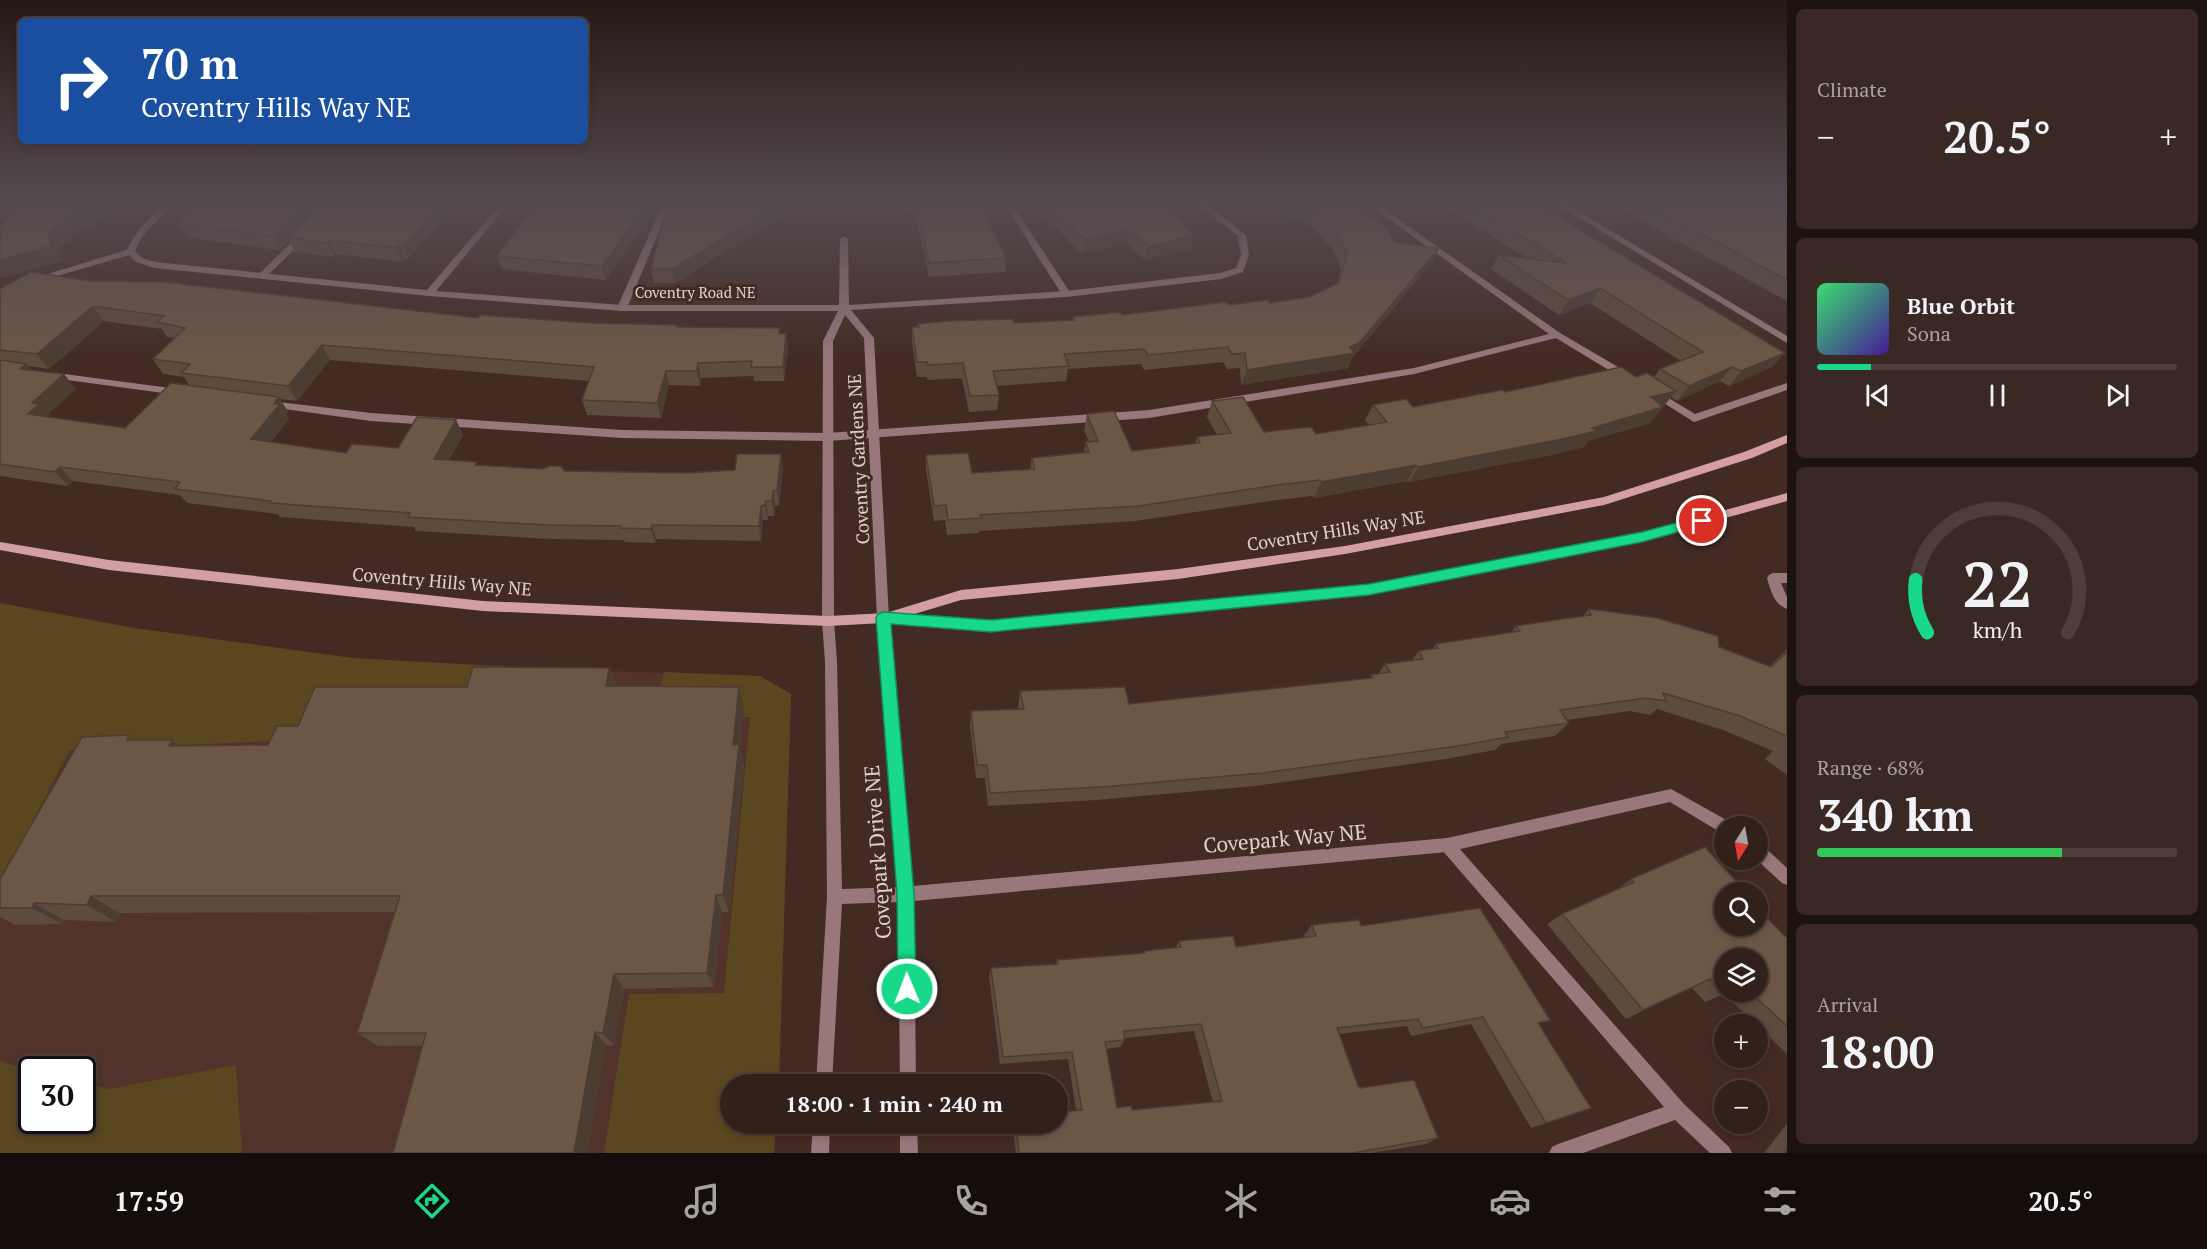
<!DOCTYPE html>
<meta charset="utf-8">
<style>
:root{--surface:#32201b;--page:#3a2824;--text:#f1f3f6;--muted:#a8a3a3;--line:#4d3e3a;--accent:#18d989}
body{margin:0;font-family:"PT Serif",serif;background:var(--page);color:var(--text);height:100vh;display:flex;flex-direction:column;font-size:22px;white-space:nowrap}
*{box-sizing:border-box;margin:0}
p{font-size:20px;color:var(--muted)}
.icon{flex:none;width:33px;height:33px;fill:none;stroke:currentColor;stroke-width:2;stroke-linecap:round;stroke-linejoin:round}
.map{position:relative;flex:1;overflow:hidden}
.sheet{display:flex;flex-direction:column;gap:9px;padding:9px;background:#1c120f;width:420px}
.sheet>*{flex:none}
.banner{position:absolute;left:18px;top:18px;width:570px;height:126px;border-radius:9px;box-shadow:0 3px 9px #0003,0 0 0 2px var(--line);background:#1a4fa0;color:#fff;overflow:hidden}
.needle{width:39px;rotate:191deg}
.controls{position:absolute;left:1714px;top:816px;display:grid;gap:12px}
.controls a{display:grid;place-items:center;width:54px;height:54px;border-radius:50%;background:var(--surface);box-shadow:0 3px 9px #0003,0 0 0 2px var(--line);font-size:30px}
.speed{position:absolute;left:18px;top:1056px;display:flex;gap:12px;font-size:30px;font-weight:700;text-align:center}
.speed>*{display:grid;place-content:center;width:78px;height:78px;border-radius:50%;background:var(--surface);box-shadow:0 3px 9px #0003,0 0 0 2px var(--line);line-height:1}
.speed .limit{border:3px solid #111;border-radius:9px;background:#fff;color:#111}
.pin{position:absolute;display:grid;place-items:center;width:51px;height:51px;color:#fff;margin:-26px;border:3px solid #fff;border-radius:50%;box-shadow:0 2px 6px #0007}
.me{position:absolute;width:66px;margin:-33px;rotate:359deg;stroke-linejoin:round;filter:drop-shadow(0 0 4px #0008)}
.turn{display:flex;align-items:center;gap:21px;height:126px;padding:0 24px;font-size:27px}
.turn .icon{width:78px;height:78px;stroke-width:2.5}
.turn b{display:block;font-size:42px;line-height:51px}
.big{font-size:45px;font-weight:700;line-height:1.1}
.sheet .card{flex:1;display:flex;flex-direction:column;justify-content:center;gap:9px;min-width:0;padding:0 21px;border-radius:9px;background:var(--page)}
.sheet .dial{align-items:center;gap:0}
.dial svg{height:156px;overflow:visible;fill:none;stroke:var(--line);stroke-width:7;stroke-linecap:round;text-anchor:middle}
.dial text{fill:var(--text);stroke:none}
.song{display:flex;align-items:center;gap:18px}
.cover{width:72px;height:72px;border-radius:9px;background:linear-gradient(135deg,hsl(140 70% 55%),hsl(260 70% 35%))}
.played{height:6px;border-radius:3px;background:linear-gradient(90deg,var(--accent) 15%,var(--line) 15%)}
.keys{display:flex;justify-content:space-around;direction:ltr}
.heat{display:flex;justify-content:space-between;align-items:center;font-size:33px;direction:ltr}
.charge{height:9px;border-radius:4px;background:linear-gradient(90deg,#34c759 68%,var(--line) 0)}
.trip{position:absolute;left:720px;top:1074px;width:348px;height:60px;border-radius:30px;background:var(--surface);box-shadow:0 3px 9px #0003,0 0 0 2px var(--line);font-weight:700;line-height:60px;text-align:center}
.dock{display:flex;height:96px;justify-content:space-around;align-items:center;background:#140d0b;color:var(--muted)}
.dock .icon{width:42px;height:42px}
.dock .current{color:var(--accent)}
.dock b{font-size:27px;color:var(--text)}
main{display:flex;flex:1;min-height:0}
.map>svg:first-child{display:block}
</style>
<main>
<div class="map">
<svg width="1787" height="1153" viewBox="0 0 1787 1153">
<rect width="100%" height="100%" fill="#432b24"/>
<path fill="#51332b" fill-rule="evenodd" d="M134 628 352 658 515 668 760 676 791 694 779 1084H730V1124H776L774 1153H0V885ZM32 1070H82V1120H32Z"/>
<path fill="#5a471f" d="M0 603 134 628 352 658 585 671 319 739 70 750 0 885Z
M664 672 760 676 791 694 779 1084H730V1124H776L774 1153H604L629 994 724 993 750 717H655Z
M0 1059 3 1062 31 1070 32 1120H82L83 1083 109 1089 236 1065 242 1153H0Z"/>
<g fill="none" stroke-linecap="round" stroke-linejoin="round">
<path fill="#99787c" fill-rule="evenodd" d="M667 202H675L665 217 627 308 622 311 619 310 617 308 657 217Z
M1003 202H1011L1071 294 1069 296H1063Z
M1365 202H1374L1560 333 1630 374V378H1622L1556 338 1414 374 1149 418 827 441 622 438 371 421 270 407 265 404 270 401 371 413 622 430 827 433 1149 410 1414 368 1549 334Z
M302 234 306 237 305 239 265 278H259V274L299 235Z
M130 249 134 252 133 254 36 282 31 279Z
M49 372 178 389 183 392 178 395 45 377V373Z
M1787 383V390L1694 422 1648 393 1653 390 1657 391 1695 414Z
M1773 573H1787V583H1781L1787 597V609C1773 603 1771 591 1767 578L1769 575Z
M1447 838 1452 840 1684 1104 1729 1147 1732 1153H1710L1675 1120 1583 1153H1549L1552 1147 1558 1144 1664 1107 1442 850 1440 845 1442 840Z"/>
<path fill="#99787c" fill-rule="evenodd" d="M167 202H176C160 219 144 229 135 251L142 258 156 262 427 290 502 202H510L436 291 622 305H839L840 239 844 236 848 239 849 305 1066 291 1220 273 1236 268 1241 255 1238 236 1195 202H1204L1246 235 1249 255 1243 272 1221 279 1066 297 851 310 874 338 889 618 913 886 1447 838 1671 789 1730 822 1732 826H1725V834L1720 832 1670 802 1447 852 914 901 916 1084H900L898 902 842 904 832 1084H816L827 897 825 662 822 621 823 341 838 311H622L429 296 155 268 136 262 126 252C135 231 150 216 167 202ZM845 315 864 338 877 618 898 887 842 889 837 662 834 621 833 341Z
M1553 202H1563L1787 336V343Z
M1758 844 1763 846 1787 868V885L1782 883 1757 860Z
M813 1124H830L829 1153H811Z
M900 1124H917L918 1153H900Z"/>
<path fill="#d39fa5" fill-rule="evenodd" d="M1787 435V443L1752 458 1604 505 1345 554 1178 579 961 600 911 615 991 621 1369 585 1642 533 1787 493V501L1642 541 1369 595 991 631 883 623 828 626 483 611 109 570 0 550V542L109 560 483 601 828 616 886 613 961 590 1178 569 1345 546 1604 497 1744 452Z"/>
</g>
<path fill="#5d4b3d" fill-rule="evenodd" d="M36 202H124L92 226 86 225 59 248 63 261 0 278V226Z
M202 202H459L408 259H405L402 262 336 254 334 257 295 252 289 241 280 250 188 238 180 224 181 223 180 221Z
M660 202 606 280 502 269 497 256Z
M668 202H811L803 204 675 283H654L651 269Z
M879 202H979L1006 258 1005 272 929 277 916 217 901 208Z
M1029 202H1161L1190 249 1145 260 1126 243 1082 253Z
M1251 202H1350L1394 242 1439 248 1432 262 1352 358 1348 368 1241 385 1240 368 1227 369 1223 362 1144 370 1141 364 1068 369 1066 381 997 386 999 395 997 410 969 412 962 378 927 380V377H917L912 342V327L1072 320 1073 317 1122 315 1270 303 1309 297 1337 284 1341 269 1334 251 1312 227 1299 218 1291 220 1268 204 1261 206 1255 204Z
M1437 202H1533L1785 353 1772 367 1729 386 1720 381 1677 401 1671 397 1650 423 1588 441 1584 447 1551 455 1409 482 1407 481 1314 498 1312 496 1270 501 1135 521 979 531V533L947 535 945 520 934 521 926 470V455L972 473 1030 470 1032 458 1084 453 1086 442H1089L1084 430 1087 414 1132 451 1195 444 1197 437 1217 435 1207 417 1212 401 1264 432 1316 434 1369 425 1365 420 1373 405 1413 407 1505 392 1636 377H1654L1660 369 1681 361 1590 303 1559 315 1491 269 1499 255 1527 258Z
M1608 202H1787V301Z
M91 281 478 318 590 323 677 325 678 327 786 333 788 348 784 381H754L753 376 701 378 700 386 669 385 661 418 587 415 582 400 589 381 330 360 297 401 280 399 288 412 286 414 289 419 271 442 346 453 398 448 456 420 463 435 449 460 479 466 565 471 685 473 783 468 779 505 775 506 774 516H768V520H763L761 541 656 539 655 543 625 542 624 540 551 539 416 531 414 527 280 517 278 514 187 503 180 495 73 481 68 486 0 476V289ZM104 321 162 329 167 337 175 338 153 359 163 374 184 377 190 386 125 428 51 418 48 414 76 389 31 370 28 366 49 369Z
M1589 609 1719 647 1769 667 1787 649V775L1765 759 1773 751 1723 730 1657 709 1650 715 1630 711 1567 720 1569 723 1555 736 1501 744 1495 750 1446 759 1255 786 1096 800 988 806 985 778H976L970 725 971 711 1018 709V705L1020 691 1129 704 1369 679 1371 675 1378 674 1385 664 1412 660 1419 651 1433 649 1436 644 1511 633 1516 626 1583 616Z
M609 668 617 686 739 687 744 707 740 748 744 764 729 912H722L714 987 624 989 614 1046 606 1045 378 1046 357 1033 395 912 119 913 116 922 64 920 62 924 15 925 0 917V879L134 740 178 746 268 745 298 726 467 687Z
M1631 879 1725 892 1787 938V1054L1758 1026V1024H1756L1724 994 1705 1002 1691 987 1626 1019 1547 924 1562 914 1616 890ZM1758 958V992H1725Z
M1312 925 1361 926 1540 1025 1576 1114 1531 1128 1471 1024 1411 1036 1407 1026 1339 1034 1358 1086 1438 1138 1426 1144 1372 1153H1016L1012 1124H1058L1076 1110 1068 1059 1000 1064 989 976 991 968 1056 964 1057 960 1143 953 1145 951 1175 948 1179 941 1236 947 1305 938 1304 935ZM1194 1031 1213 1102 1132 1110 1117 1108 1106 1049 1120 1047 1125 1040V1038Z
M1787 1124V1153H1764Z"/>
<path fill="#4c3d32" d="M94 202H124L92 226 82 211Z
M309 202H330L288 238 289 241 280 250 273 236Z
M442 202H459L408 259 403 246Z
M648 202H660L606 280 602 266Z
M783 202H811L803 204 675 283 672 269Z
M1263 202H1269L1268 204 1261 206Z
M1304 203 1299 218 1291 220 1296 205Z
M75 210 86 225 59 248 63 261 0 278V260L48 233Z
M1129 229 1126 243 1082 253 1085 239Z
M1194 236 1190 249 1145 260 1148 246Z
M330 240 336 254 334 257 327 243Z
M399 245 405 259 402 262 396 248Z
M1439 248 1432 262 1352 358 1348 368 1241 385 1247 370Z
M1600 288 1590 303 1559 315 1568 300Z
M93 306 104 321 49 369 37 354Z
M786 333 788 348 784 381 783 367Z
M322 345 330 360 297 401 288 386Z
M1785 353 1772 367 1729 386 1741 371Z
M698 363 701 378 700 386 697 371Z
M26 364 38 378 20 369Z
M1732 367 1720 381 1677 401 1689 386Z
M666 371 669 385 661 418 657 403Z
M64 374 76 389 48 414 52 418 28 414 32 403Z
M1676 391 1664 406 1639 413 1651 397Z
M279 397 288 412 286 414 289 419 261 454 251 439 274 404Z
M1663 407 1650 423 1588 441 1584 447 1551 455 1409 482 1418 467 1592 428Z
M456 420 463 435 441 473 434 459Z
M781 454 783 468 779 505 777 491Z
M1416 465 1407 481 1314 498 1321 482Z
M60 467 73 481 68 486 55 472Z
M773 491 775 506 774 516 772 501Z
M766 501 768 516V520L765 505Z
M761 506 763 520 761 541 759 526Z
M652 525 656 539 655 543 651 529Z
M609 668 618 689 606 686Z
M739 687 744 707 740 748 744 764 729 912 723 895 733 745Z
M172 740 195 760 169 746Z
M716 895 722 912 714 987 707 973Z
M91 896 119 913 116 922 87 905Z
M34 903 64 920 62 924 32 908Z
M614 974 624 989 614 1046 603 1033Z
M595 1032 606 1045 588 1153H574Z
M1591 1108 1576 1114 1531 1128Z"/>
<path fill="#6c5747" stroke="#4c3d32" stroke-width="1.5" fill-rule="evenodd" d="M36 202H94L82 211 75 210 48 233 51 246 0 260V226L21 209 25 210Z
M202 202H309L273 236 180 224 184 221H180Z
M325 202H442L403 246 399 245 396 248 330 240 327 243 288 238Z
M538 202H648L602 266 497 256Z
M668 202H783L672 269H651Z
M914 202H979L1006 258 929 263 916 203Z
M1045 202H1078L1111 214 1097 202H1161L1167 206 1194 236 1148 246 1129 229 1085 239Z
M1291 202H1349L1387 227 1394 242 1439 248 1359 343 1350 347 1355 353 1247 370 1245 353 1232 354 1228 347 1148 355 1144 349 1064 354 1069 366 993 371 999 395 970 396 963 363 928 365 927 362H917L912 327H919L918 324 948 321 1013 319 1014 323 1074 320 1073 317 1092 315 1120 312 1122 315 1226 302 1229 305 1268 300 1270 303 1309 297 1339 283 1347 254 1340 236 1317 212 1304 203 1296 205Z
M1467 202H1533L1785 353 1741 371 1732 367 1689 386 1660 369 1703 352 1600 288 1568 300 1499 255 1566 263Z
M1643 202H1758L1787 216V280Z
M1777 202H1787V207Z
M31 272 91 281 164 282 478 318 480 315 590 323 677 325 676 327 780 328 779 334 786 333 783 367H751L752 361 698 363 697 371H666L657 403 582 400 594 367 322 345 288 386 181 373 190 364 153 359 185 328 157 322 164 316 93 306 37 354 0 350V289Z
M0 360 26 364 20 369 64 374 32 403 39 404 28 414 125 428 171 383 279 397 274 404H280L251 439 346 453 352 444 398 448 417 417 456 420 434 459 477 462 475 465 543 469 550 466H560L565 471 685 473 735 470 737 454H781L777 491H773L772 501H766L765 505 761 506 759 526 652 525 651 529 620 528 621 526 546 525 408 517 410 513 270 503 271 501 175 489 180 482 60 467 55 472 0 464Z
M1621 367 1636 377 1647 373 1676 391 1651 397 1663 407 1592 428 1596 431 1562 439 1418 467 1416 465 1321 482 1320 480 1277 485 1139 506 980 515 981 518 948 520 946 505 934 506 926 455 968 453 972 473 1035 469 1032 458 1089 452 1086 442 1098 441 1087 414 1114 411 1132 451 1200 443 1197 437 1231 433 1212 401 1243 397 1264 432 1311 427 1316 434 1387 422 1373 405 1406 399 1413 407 1502 390 1505 392Z
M1589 609 1657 618 1718 636 1719 647 1771 667 1787 652V736L1740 716 1663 693 1666 701 1645 698 1560 710 1569 723 1505 732 1508 737 1458 746 1263 773 1101 787 990 793 987 765H977L971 711 1024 709 1020 691 1125 687 1129 704 1373 678 1371 675 1390 672 1385 664 1423 659 1419 651 1438 648 1436 644 1520 631 1516 626 1591 615Z
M473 667 609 668 606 686 739 687 733 745 739 744 723 895H716L707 973 614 974 603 1033 595 1032 574 1153H393L426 1033H357L400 896H91L87 905 34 903 32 908H0V879L82 737 129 735 127 740H172L169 746 268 745 277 726H298L315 687H467Z
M1705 847 1745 891 1742 892H1725V926H1758V909L1787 938V1026L1750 992H1758V958H1725V992H1728L1724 994 1710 979 1643 1010 1562 914 1634 882 1631 879Z
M1480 908 1550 1020 1538 1023 1591 1108 1546 1123 1483 1017 1423 1028 1418 1019 1337 1028 1358 1086 1361 1088 1414 1080 1438 1138 1353 1153H1019L1016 1124H1058V1112L1082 1110 1072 1052 1003 1057 991 968 1058 964 1057 960 1145 953V951L1181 947 1179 941 1233 936 1236 947 1316 936 1312 925 1359 920 1361 926ZM1201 1024 1222 1101 1132 1110 1131 1106 1117 1108 1105 1042 1125 1040 1124 1031Z
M1787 1147V1153H1786L1784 1151Z"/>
<linearGradient id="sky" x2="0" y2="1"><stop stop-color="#251814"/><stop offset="0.56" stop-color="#554a50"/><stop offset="1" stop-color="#554a50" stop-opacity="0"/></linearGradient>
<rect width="1787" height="363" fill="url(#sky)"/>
<path fill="#18d989" stroke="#108d59" stroke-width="1.5" d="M1702 516 1707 518 1709 521 1707 524 1642 542 1369 595 991 632 891 624 914 894 916 989 914 996 907 998 901 996 898 989 897 894 876 618 878 614 883 612 991 620 1369 584 1642 532Z"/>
<g text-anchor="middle" stroke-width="6" stroke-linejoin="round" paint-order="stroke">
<g font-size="15" fill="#e1d1cd" stroke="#432b24">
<text x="695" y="298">Coventry Road NE</text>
</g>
<g font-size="18" fill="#e1d1cd" stroke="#432b24">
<text transform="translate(859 459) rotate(-93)" y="6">Coventry Gardens NE</text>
<text transform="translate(1336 531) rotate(-9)" y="6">Coventry Hills Way NE</text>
<text transform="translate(442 582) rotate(5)" y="6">Coventry Hills Way NE</text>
</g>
<g font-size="21" fill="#e1d1cd" stroke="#432b24">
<text transform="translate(1285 839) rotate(-5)" y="7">Covepark Way NE</text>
<text transform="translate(878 852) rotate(-94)" y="7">Covepark Drive NE</text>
</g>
</g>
</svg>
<div class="controls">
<a><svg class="needle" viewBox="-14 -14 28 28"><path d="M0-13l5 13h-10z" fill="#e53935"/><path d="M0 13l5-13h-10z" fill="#a8a3a3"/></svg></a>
<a><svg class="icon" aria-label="search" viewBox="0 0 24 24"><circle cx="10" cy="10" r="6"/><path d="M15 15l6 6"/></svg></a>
<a><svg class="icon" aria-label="layers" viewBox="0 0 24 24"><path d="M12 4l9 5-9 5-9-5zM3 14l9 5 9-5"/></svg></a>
<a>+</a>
<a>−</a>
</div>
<div class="speed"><div class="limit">30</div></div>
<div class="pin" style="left:1702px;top:521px;background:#d93025"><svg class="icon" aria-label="arrive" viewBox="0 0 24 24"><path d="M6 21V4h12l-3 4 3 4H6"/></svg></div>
<svg class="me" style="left:907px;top:989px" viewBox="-20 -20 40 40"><circle r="17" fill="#18d989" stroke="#fff" stroke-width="3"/><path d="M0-11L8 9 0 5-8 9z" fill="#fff"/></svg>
<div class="trip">18:00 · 1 min · 240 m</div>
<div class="banner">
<div class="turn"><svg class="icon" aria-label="right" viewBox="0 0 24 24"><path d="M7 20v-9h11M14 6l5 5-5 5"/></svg><div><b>70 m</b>Coventry Hills Way NE</div></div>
</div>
</div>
<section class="sheet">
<div class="card"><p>Climate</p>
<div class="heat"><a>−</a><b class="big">20.5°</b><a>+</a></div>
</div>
<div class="card">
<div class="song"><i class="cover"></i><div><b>Blue Orbit</b><p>Sona</p></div></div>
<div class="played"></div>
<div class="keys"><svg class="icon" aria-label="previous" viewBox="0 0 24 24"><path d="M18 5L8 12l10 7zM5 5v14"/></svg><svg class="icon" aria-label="pause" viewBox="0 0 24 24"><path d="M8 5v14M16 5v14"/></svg><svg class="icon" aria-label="next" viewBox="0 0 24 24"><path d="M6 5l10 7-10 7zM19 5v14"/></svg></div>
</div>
<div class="card dial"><svg viewBox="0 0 100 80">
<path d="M14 69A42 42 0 1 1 86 69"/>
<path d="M14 69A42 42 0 0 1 8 42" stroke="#18d989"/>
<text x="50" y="56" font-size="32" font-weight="700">22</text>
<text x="50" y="72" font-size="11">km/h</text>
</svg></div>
<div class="card"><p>Range · 68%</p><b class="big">340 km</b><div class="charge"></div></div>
<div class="card"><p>Arrival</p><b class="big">18:00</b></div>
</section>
</main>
<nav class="dock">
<b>17:59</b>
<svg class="icon current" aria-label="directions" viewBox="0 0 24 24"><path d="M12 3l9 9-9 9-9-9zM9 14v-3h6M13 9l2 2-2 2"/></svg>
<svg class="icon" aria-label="music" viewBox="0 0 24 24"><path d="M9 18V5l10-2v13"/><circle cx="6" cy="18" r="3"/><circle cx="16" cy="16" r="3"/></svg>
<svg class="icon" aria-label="phone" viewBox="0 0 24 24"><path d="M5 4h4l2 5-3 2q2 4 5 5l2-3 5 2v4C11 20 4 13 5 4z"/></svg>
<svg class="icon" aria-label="climate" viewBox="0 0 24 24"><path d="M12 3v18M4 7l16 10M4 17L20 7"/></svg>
<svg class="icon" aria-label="car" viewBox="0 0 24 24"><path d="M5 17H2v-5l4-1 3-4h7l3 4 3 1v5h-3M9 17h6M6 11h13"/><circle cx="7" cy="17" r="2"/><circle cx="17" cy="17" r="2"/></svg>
<svg class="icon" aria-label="filters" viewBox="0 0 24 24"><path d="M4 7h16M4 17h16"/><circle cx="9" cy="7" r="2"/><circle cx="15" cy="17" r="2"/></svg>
<b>20.5°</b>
</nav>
